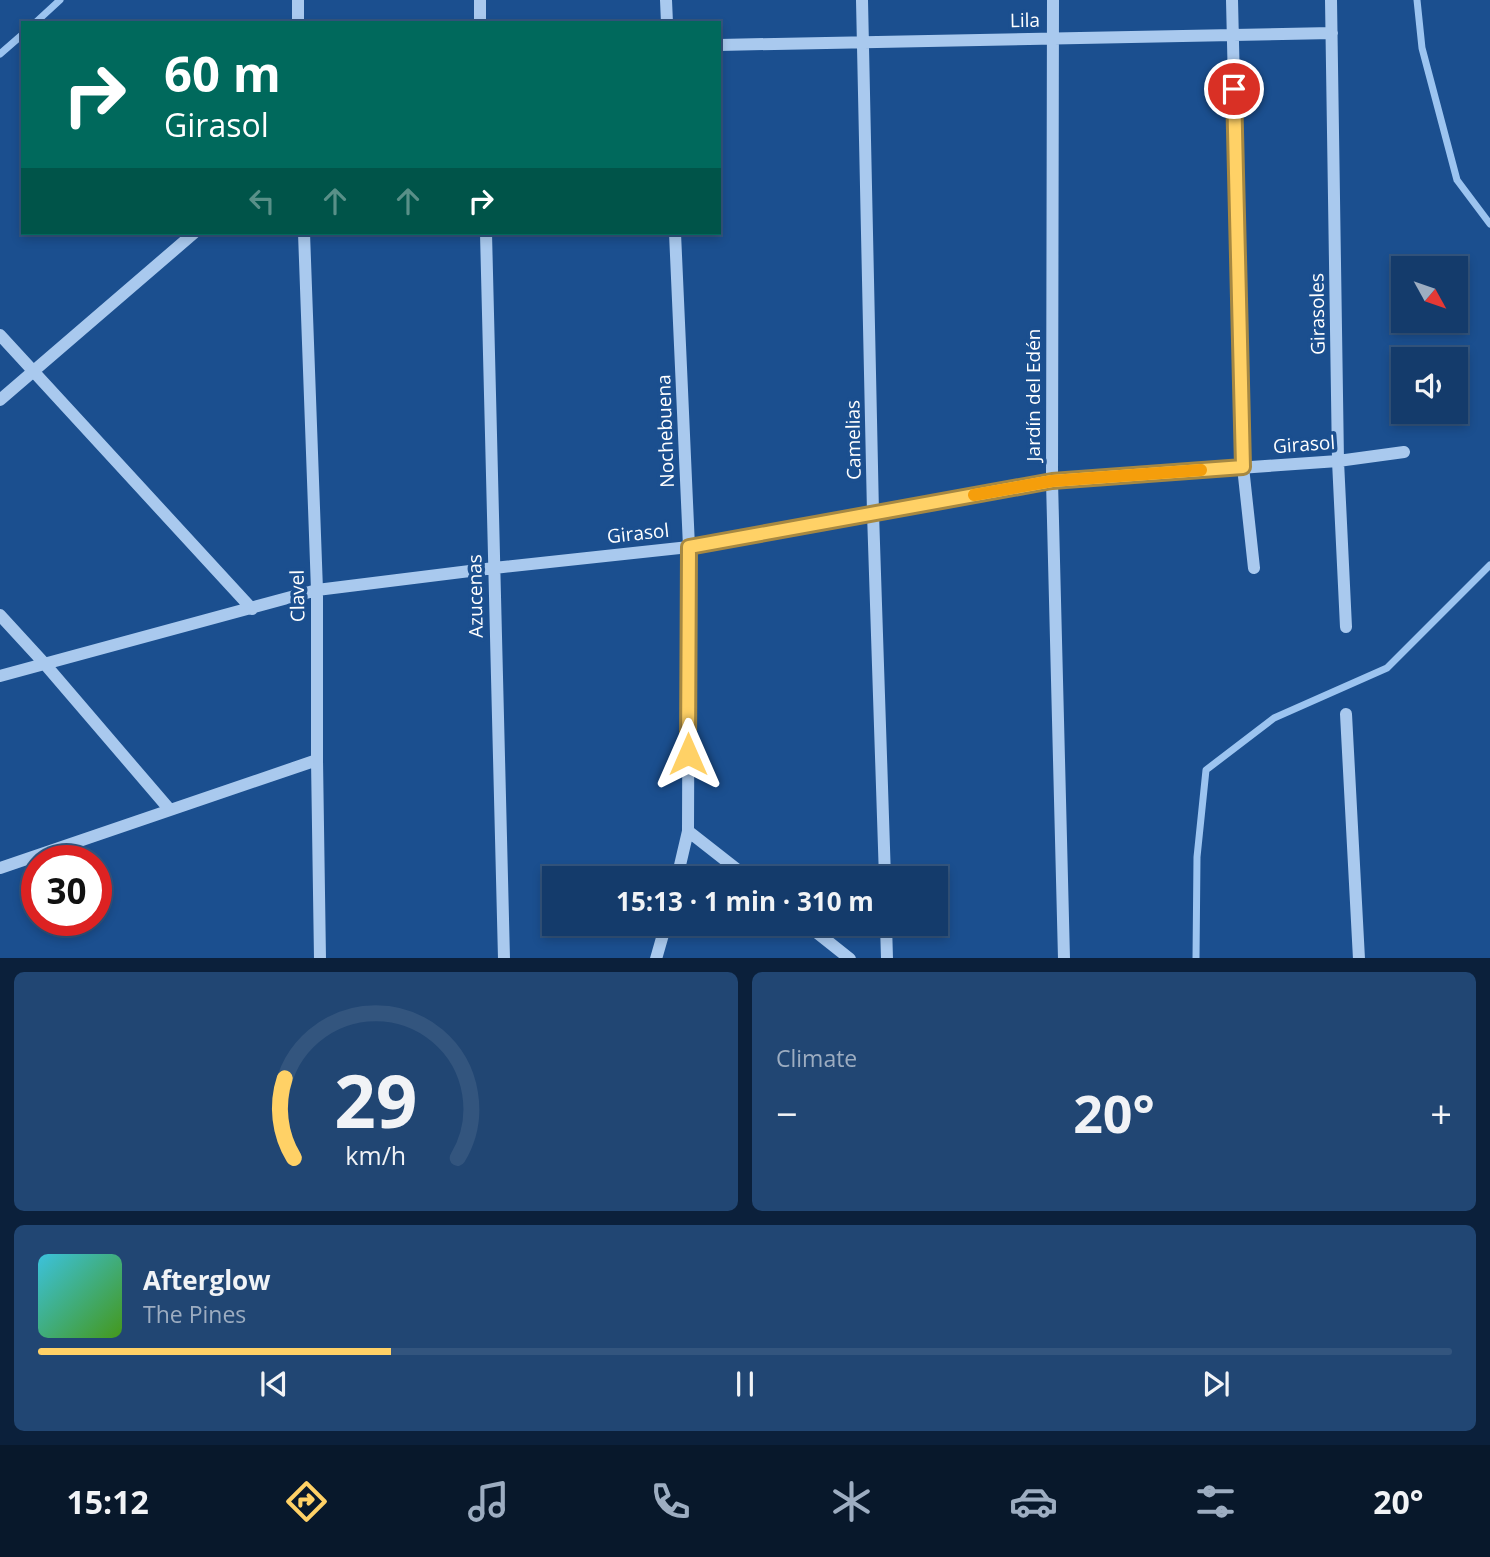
<!DOCTYPE html>
<meta charset="utf-8">
<style>
:root{--surface:#143b6b;--page:#214673;--text:#f1f3f6;--muted:#9dadc1;--line:#33557e;--accent:#ffd166}
body{margin:0;font-family:"Open Sans",sans-serif;background:var(--page);color:var(--text);height:100vh;display:flex;flex-direction:column;font-size:26px;white-space:nowrap}
*{box-sizing:border-box;margin:0}
p{font-size:23px;color:var(--muted)}
.icon{flex:none;width:38px;height:38px;fill:none;stroke:currentColor;stroke-width:2;stroke-linecap:round;stroke-linejoin:round}
.map{position:relative;height:958px;overflow:hidden}
.panel{display:flex;flex-direction:column;gap:14px;padding:14px;background:#0b203b;flex:1}
.panel>*{flex:none}
.hud{position:absolute;left:21px;top:21px;width:700px;height:214px;border-radius:0px;box-shadow:0 4px 10px #0003,0 0 0 2px var(--line);background:#00695c;color:#fff;overflow:hidden}
.needle{width:46px;rotate:130deg}
.buttons{position:absolute;left:1391px;top:256px;display:grid;gap:14px}
.buttons a{display:grid;place-items:center;width:77px;height:77px;border-radius:0px;background:var(--surface);box-shadow:0 4px 10px #0003,0 0 0 2px var(--line);font-size:35px}
.speed{position:absolute;left:21px;top:845px;display:flex;gap:14px;font-size:35px;font-weight:700;text-align:center}
.speed>*{display:grid;place-content:center;width:91px;height:91px;border-radius:50%;background:var(--surface);box-shadow:0 4px 10px #0003,0 0 0 2px var(--line);line-height:1}
.speed .limit{border:10px solid #d22;background:#fff;color:#111}
.pin{position:absolute;display:grid;place-items:center;width:60px;height:60px;color:#fff;margin:-30px;border:4px solid #fff;border-radius:50%;box-shadow:0 2px 7px #0007}
.me{position:absolute;width:77px;margin:-38px;rotate:0deg;stroke-linejoin:round;filter:drop-shadow(0 0 5px #0008)}
.turn{display:flex;align-items:center;gap:24px;height:147px;padding:0 28px;font-size:32px}
.turn .icon{width:91px;height:91px;stroke-width:2.5}
.turn b{display:block;font-size:49px;line-height:60px}
.lanes{display:flex;align-items:center;height:66px;padding:0 28px;background:#0003;justify-content:center;gap:35px;direction:ltr}
.lanes .off{opacity:.35}
.big{font-size:52px;font-weight:700;line-height:1.1}
.panel .widget{flex:1;display:flex;flex-direction:column;justify-content:center;gap:10px;min-width:0;padding:0 24px;border-radius:10px;background:var(--page)}
.panel .dial{align-items:center;gap:0}
.dial svg{height:182px;overflow:visible;fill:none;stroke:var(--line);stroke-width:7;stroke-linecap:round;text-anchor:middle}
.dial text{fill:var(--text);stroke:none}
.song{display:flex;align-items:center;gap:21px}
.cover{width:84px;height:84px;border-radius:10px;background:linear-gradient(135deg,hsl(190 70% 55%),hsl(100 70% 35%))}
.played{height:7px;border-radius:4px;background:linear-gradient(90deg,var(--accent) 25%,var(--line) 25%)}
.keys{display:flex;justify-content:space-around;direction:ltr}
.heat{display:flex;justify-content:space-between;align-items:center;font-size:38px;direction:ltr}
.panel .tiles{flex:1;display:grid;gap:14px;grid-template-columns:1fr 1fr}
.widget:last-child{grid-column:span 2}
.trip{position:absolute;left:542px;top:866px;width:406px;height:70px;border-radius:0px;background:var(--surface);box-shadow:0 4px 10px #0003,0 0 0 2px var(--line);font-weight:700;line-height:70px;text-align:center}
.tab-bar{display:flex;height:112px;justify-content:space-around;align-items:center;background:#08182b;color:var(--muted)}
.tab-bar .icon{width:49px;height:49px}
.tab-bar .on{color:var(--accent)}
.tab-bar b{font-size:32px;color:var(--text)}
.map>svg:first-child{display:block}
</style>
<div class="map">
<svg width="1490" height="959" viewBox="0 0 1490 959">
<rect width="100%" height="100%" fill="#1b4f8f"/>
<g fill="none" stroke-linecap="round" stroke-linejoin="round">
<path stroke="#9cc4f0" stroke-width="7" d="M1417 0 1422 48 1457 180 1490 224
M35 23 60 0
M0 54 23 34
M1196 959 1197 857 1206 770 1274 718 1387 668 1490 565"/>
<path stroke="#a9c9ee" stroke-width="12" d="M298 0V23
M480 0V23
M666 0 667 23
M862 0 873 513 885 878
M1053 0 1052 481 1064 959
M1232 0 1243 467 1254 568
M1331 0 1338 461 1346 627
M719 45 1332 33
M304 233 317 590V760L320 959
M486 233 504 959
M675 233 689 547 688 831 677 878
M0 335 252 609
M0 400 194 233
M0 615 44 663 170 810
M0 676 317 590 494 568 689 547 1052 481 1338 461 1404 452
M1346 714 1359 959
M688 831 748 878
M0 868 317 760
M806 924 850 959
M886 924 887 959
M656 959 666 924"/>
</g>
<g fill="none" stroke-linecap="round" stroke-linejoin="round">
<defs>
<path id="route" d="M688 754 689 547 1052 481 1243 467 1234 89"/>
</defs>
<use href="#route" stroke="#a68842" stroke-width="18"/>
<use href="#route" stroke="#ffd166" stroke-width="12"/>
<path stroke="#f59e0b" stroke-width="12" d="M974 495 1052 481 1201 470"/>
</g>
<g text-anchor="middle" stroke-width="7" stroke-linejoin="round" paint-order="stroke">
<g font-size="19" fill="#fff" stroke="#1b4f8f">
<text transform="translate(1025 20) rotate(-1)" y="7">Lila</text>
<text transform="translate(1317 314) rotate(-91)" y="7">Girasoles</text>
<text transform="translate(1033 395) rotate(-90)" y="7">Jardín del Edén</text>
<text transform="translate(665 431) rotate(-92)" y="7">Nochebuena</text>
<text transform="translate(853 440) rotate(-91)" y="7">Camelias</text>
<text transform="translate(1304 444) rotate(-4)" y="7">Girasol</text>
<text transform="translate(638 533) rotate(-6)" y="7">Girasol</text>
<text transform="translate(297 596) rotate(-91)" y="7">Clavel</text>
<text transform="translate(475 596) rotate(-91)" y="7">Azucenas</text>
</g>
</g>
</svg>
<div class="buttons">
<a><svg class="needle" viewBox="-14 -14 28 28"><path d="M0-13l5 13h-10z" fill="#e53935"/><path d="M0 13l5-13h-10z" fill="#9dadc1"/></svg></a>
<a><svg class="icon" aria-label="sound" viewBox="0 0 24 24"><path d="M4 9h4l5-4v14l-5-4H4zM17 9q2 3 0 6"/></svg></a>
</div>
<div class="speed"><div class="limit">30</div></div>
<div class="pin" style="left:1234px;top:89px;background:#d93025"><svg class="icon" aria-label="arrive" viewBox="0 0 24 24"><path d="M6 21V4h12l-3 4 3 4H6"/></svg></div>
<svg class="me" style="left:688px;top:754px" viewBox="-20 -20 40 40"><path d="M0-17L14 15 0 8-14 15z" fill="#ffd166" stroke="#fff" stroke-width="4"/></svg>
<div class="trip">15:13 · 1 min · 310 m</div>
<div class="hud">
<div class="turn"><svg class="icon" aria-label="right" viewBox="0 0 24 24"><path d="M7 20v-9h11M14 6l5 5-5 5"/></svg><div><b>60 m</b>Girasol</div></div>
<div class="lanes"><svg class="icon off" aria-label="left" viewBox="0 0 24 24"><path d="M17 20v-9H6M10 6l-5 5 5 5"/></svg><svg class="icon off" aria-label="ahead" viewBox="0 0 24 24"><path d="M12 20V5M6 11l6-6 6 6"/></svg><svg class="icon off" aria-label="ahead" viewBox="0 0 24 24"><path d="M12 20V5M6 11l6-6 6 6"/></svg><svg class="icon" aria-label="right" viewBox="0 0 24 24"><path d="M7 20v-9h11M14 6l5 5-5 5"/></svg></div>
</div>
</div>
<section class="panel">
<div class="tiles">
<div class="widget dial"><svg viewBox="0 0 100 80">
<path d="M14 69A42 42 0 1 1 86 69"/>
<path d="M14 69A42 42 0 0 1 10 34" stroke="#ffd166"/>
<text x="50" y="56" font-size="32" font-weight="700">29</text>
<text x="50" y="72" font-size="11">km/h</text>
</svg></div>
<div class="widget"><p>Climate</p>
<div class="heat"><a>−</a><b class="big">20°</b><a>+</a></div>
</div>
<div class="widget">
<div class="song"><i class="cover"></i><div><b>Afterglow</b><p>The Pines</p></div></div>
<div class="played"></div>
<div class="keys"><svg class="icon" aria-label="previous" viewBox="0 0 24 24"><path d="M18 5L8 12l10 7zM5 5v14"/></svg><svg class="icon" aria-label="pause" viewBox="0 0 24 24"><path d="M8 5v14M16 5v14"/></svg><svg class="icon" aria-label="next" viewBox="0 0 24 24"><path d="M6 5l10 7-10 7zM19 5v14"/></svg></div>
</div>
</div>
</section>
<nav class="tab-bar">
<b>15:12</b>
<svg class="icon on" aria-label="directions" viewBox="0 0 24 24"><path d="M12 3l9 9-9 9-9-9zM9 14v-3h6M13 9l2 2-2 2"/></svg>
<svg class="icon" aria-label="music" viewBox="0 0 24 24"><path d="M9 18V5l10-2v13"/><circle cx="6" cy="18" r="3"/><circle cx="16" cy="16" r="3"/></svg>
<svg class="icon" aria-label="phone" viewBox="0 0 24 24"><path d="M5 4h4l2 5-3 2q2 4 5 5l2-3 5 2v4C11 20 4 13 5 4z"/></svg>
<svg class="icon" aria-label="climate" viewBox="0 0 24 24"><path d="M12 3v18M4 7l16 10M4 17L20 7"/></svg>
<svg class="icon" aria-label="car" viewBox="0 0 24 24"><path d="M5 17H2v-5l4-1 3-4h7l3 4 3 1v5h-3M9 17h6M6 11h13"/><circle cx="7" cy="17" r="2"/><circle cx="17" cy="17" r="2"/></svg>
<svg class="icon" aria-label="filters" viewBox="0 0 24 24"><path d="M4 7h16M4 17h16"/><circle cx="9" cy="7" r="2"/><circle cx="15" cy="17" r="2"/></svg>
<b>20°</b>
</nav>
